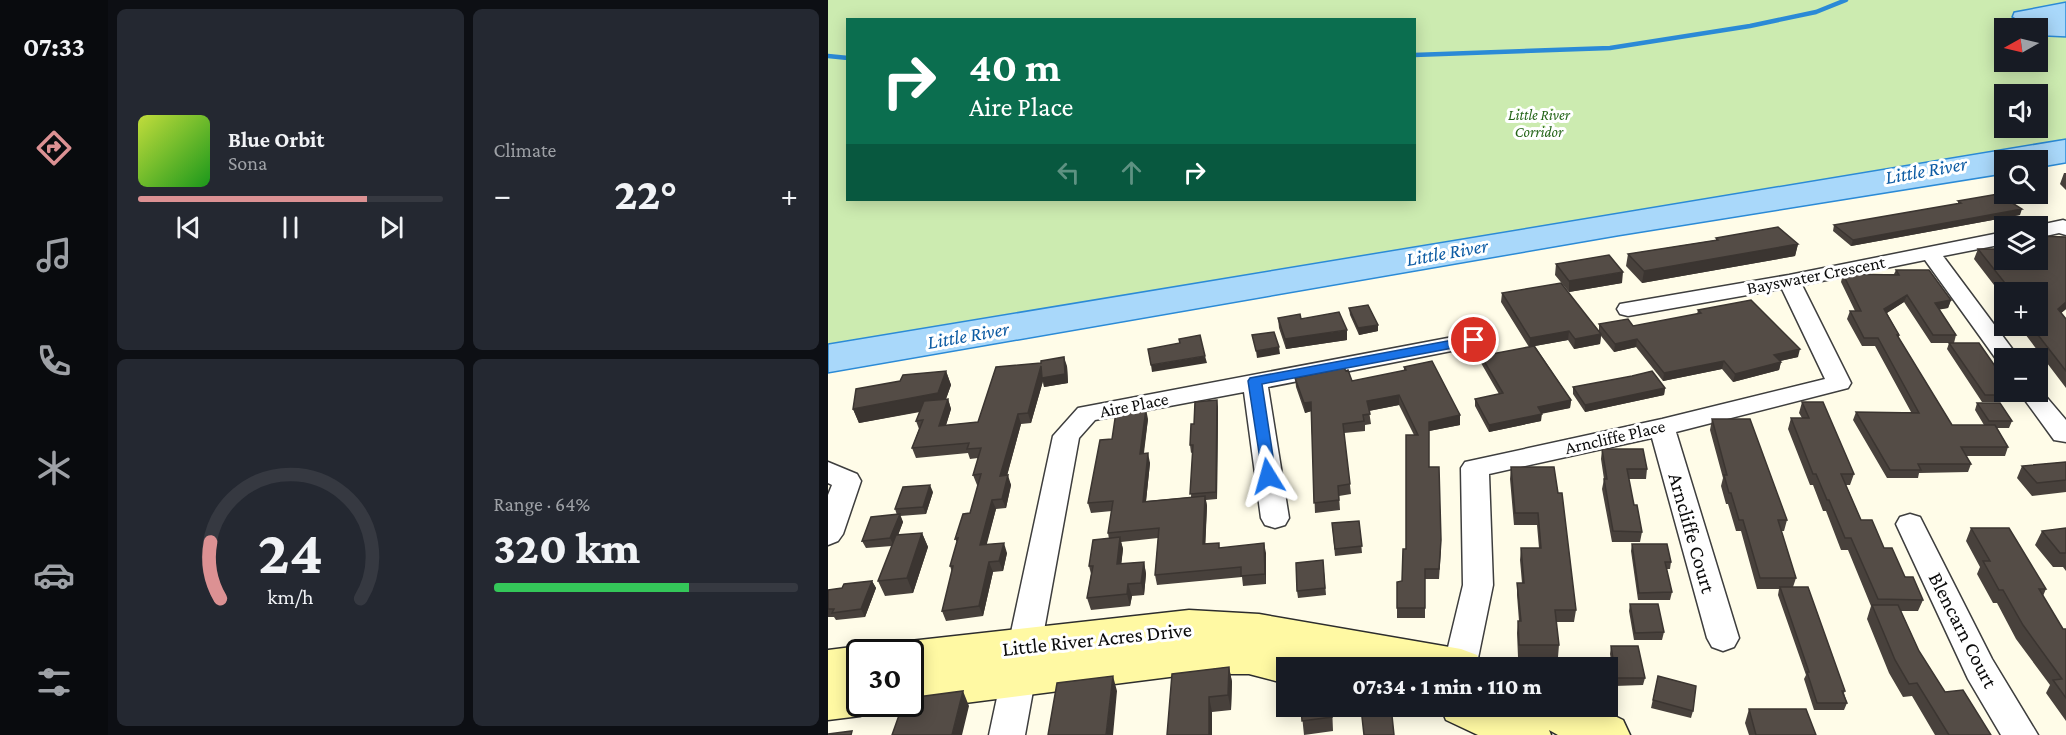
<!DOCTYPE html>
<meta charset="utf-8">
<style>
:root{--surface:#171b24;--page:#242831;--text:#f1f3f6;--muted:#9ea1a6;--line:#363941;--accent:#dc9193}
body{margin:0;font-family:"Crimson Pro",serif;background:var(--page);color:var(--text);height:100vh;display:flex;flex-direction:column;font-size:22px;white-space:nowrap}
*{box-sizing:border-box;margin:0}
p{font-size:20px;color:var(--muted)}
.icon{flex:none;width:33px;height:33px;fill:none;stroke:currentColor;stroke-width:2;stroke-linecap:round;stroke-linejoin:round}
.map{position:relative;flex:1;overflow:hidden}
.sheet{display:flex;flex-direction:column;gap:9px;padding:9px;background:#0d0f14;width:720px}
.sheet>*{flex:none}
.banner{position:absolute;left:18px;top:18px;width:570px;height:183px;border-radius:0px;box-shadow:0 3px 15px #0003;background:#0b6e4f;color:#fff;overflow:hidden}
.needle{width:39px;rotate:262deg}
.buttons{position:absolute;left:1166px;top:18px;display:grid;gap:12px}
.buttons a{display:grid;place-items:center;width:54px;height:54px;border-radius:0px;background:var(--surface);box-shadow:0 3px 15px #0003;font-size:30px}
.speed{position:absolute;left:18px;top:639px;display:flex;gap:12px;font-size:30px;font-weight:700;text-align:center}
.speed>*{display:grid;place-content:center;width:78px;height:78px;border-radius:50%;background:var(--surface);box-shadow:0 3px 15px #0003;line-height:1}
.speed .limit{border:3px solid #111;border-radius:9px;background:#fff;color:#111}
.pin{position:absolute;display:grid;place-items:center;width:51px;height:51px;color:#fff;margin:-26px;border:3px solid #fff;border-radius:50%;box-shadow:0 2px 6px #0007}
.me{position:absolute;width:66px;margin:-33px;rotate:352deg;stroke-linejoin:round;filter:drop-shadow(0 0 4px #0008)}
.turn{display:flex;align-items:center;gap:21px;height:126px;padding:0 24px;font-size:27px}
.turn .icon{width:78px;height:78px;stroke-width:2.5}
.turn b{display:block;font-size:42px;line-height:51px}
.lanes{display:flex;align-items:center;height:57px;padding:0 24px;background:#0003;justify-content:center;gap:30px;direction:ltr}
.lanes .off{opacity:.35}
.big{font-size:45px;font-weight:800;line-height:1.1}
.sheet .tile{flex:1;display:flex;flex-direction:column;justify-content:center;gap:9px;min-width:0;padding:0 21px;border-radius:9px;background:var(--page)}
.sheet .dial{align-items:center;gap:0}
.dial svg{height:156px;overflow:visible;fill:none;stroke:var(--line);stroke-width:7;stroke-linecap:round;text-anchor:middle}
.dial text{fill:var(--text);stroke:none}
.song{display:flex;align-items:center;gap:18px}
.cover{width:72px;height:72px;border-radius:9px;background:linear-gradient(135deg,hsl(70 70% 55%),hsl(120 70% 35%))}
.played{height:6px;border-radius:3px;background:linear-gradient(90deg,var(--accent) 75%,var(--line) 75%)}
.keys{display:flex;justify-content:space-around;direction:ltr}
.heat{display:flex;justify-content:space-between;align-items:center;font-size:33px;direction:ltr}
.charge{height:9px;border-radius:4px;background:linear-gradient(90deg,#34c759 64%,var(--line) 0)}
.sheet .tiles{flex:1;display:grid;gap:9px;grid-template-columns:repeat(2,1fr)}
.trip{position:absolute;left:448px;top:657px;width:342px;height:60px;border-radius:0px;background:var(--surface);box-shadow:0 3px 15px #0003;font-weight:800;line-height:60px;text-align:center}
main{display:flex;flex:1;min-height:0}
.menu{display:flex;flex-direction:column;width:108px;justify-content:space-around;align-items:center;background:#090b0e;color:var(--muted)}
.menu .icon{width:42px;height:42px}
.menu .on{color:var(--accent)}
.menu b{font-size:27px;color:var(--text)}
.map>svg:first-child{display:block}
</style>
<main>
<nav class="menu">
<b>07:33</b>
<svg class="icon on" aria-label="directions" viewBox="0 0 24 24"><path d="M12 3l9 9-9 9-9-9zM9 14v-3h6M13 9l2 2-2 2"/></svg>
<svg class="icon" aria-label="music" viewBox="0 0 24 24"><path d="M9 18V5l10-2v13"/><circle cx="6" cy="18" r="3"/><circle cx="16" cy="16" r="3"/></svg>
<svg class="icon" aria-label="phone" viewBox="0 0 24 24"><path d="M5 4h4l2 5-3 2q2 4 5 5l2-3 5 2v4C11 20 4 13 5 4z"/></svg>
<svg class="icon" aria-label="climate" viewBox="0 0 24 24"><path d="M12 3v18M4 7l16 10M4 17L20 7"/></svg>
<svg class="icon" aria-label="car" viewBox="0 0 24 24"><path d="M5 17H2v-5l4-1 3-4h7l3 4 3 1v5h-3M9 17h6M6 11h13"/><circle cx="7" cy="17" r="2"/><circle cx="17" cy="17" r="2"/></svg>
<svg class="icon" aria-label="filters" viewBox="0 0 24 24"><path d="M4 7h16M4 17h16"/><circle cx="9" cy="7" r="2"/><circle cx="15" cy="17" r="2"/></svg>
</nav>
<section class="sheet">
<div class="tiles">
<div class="tile">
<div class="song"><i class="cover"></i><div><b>Blue Orbit</b><p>Sona</p></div></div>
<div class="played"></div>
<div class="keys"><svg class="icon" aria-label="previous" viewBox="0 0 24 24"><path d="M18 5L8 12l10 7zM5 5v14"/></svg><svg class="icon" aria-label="pause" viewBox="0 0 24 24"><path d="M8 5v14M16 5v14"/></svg><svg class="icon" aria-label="next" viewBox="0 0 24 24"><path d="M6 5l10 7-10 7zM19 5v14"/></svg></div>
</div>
<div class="tile"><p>Climate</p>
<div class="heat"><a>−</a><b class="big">22°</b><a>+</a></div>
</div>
<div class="tile dial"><svg viewBox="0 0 100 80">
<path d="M14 69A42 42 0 1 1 86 69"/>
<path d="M14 69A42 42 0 0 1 9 40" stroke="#dc9193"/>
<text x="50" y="56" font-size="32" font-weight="700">24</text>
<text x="50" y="72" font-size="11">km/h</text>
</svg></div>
<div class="tile"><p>Range · 64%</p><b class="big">320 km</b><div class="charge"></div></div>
</div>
</section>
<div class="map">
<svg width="1238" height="735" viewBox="0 0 1238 735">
<rect width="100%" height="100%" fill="#fffce8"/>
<path fill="#ccebb0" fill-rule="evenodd" d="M0 0H1238V163L1209 168V160H1176V174L790 236 0 373ZM20 20H586V200H20ZM1176 28H1209V62H1176ZM1176 94H1209V128H1176Z"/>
<path fill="#a9d8fa" stroke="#2b8ad6" stroke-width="1.5" d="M1238 2V37L1216 36 1209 33V28H1201L1184 17 1186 12Z
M1238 139V163L1209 168V160H1176V174L790 236 0 373V344Z"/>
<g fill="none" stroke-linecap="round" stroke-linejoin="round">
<path stroke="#2b8ad6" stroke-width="4.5" d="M586 55 782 48 922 26 988 12 1018 0
M0 56 20 58"/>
<defs>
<path id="street" d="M1235 220 1238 221V235L1231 233 1209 238V226H1207Z
M1176 232V244L1115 256 1191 358H1176V364L1171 363 1097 260 974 285 1023 383 1020 388 848 432 911 638 906 647 895 651 884 647 879 638 824 438 661 474 665 585 648 668H615L635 585 633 468 637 462 834 419 997 379 954 289 800 316 792 314 789 309 792 304 961 275Z
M646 333 654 335 658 340 654 345 440 387 461 518 457 525 447 528 437 525 433 518 416 392 267 420 251 438 197 735H161L225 436 250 408Z
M1209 386 1238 420V442L1226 440 1191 392H1209Z
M0 462 29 474 33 481 15 534 10 541 0 545V495L4 485 0 483Z
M1082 514 1092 517 1164 659 1210 735H1173L1140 679 1068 524 1072 517Z"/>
<path id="secondary" d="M361 610 431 614 633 649 649 655 655 668H528L491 661 494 668H459V684L421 674H365L82 710 65 704H82V652H63L66 646 82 641Z
M32 646 48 652H32V704H52L48 710 32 716 0 720V650Z
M612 706H685L696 711 694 706H766L795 720 802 735H730L721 730 723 735H650L618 720Z"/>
</defs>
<use href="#street" stroke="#3e3e3e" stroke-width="3"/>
<use href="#secondary" stroke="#2d2d2d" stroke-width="3"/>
<use href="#street" fill="#fff" fill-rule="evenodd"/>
<use href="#secondary" fill="#fff9a3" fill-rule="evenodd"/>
</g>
<path fill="#48413c" d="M1236 173H1238V190L1232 184Z
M1130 201 1192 215 1023 246 1005 231 1006 225 1130 204Z
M1209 236 1238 237V309L1233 313 1238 319V388L1191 326H1209V292H1176V298L1146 259 1150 249 1209 260Z
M888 238 970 244 967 256 814 283 798 266 800 254 888 240Z
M728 264 794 283 741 292 727 275Z
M1068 270 1123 300 1120 308 1111 309 1128 335 1126 343 1187 395 1184 402H1154L1119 349 1121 343H1103L1076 302 1059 313 1071 335V338L1124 425H1156L1147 410 1149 403 1184 421 1181 428H1169L1180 447 1177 456H1138L1143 464 1140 472 1091 473 1090 478H1059L1025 420 1028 412H1083L1047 346H1034L1019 319 1022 311H1027L1013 282 1015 274H1066Z
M674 293 771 331V324L805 326 869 314 870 310 970 357 952 361 953 362 951 370 905 382 894 369 835 381 808 347 786 352 773 336 772 344 746 349 740 340 707 346 743 400 742 408 713 414V421L661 432 647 406V399L671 394 653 363V356L701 347 673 302Z
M521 308 550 331 531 335 522 315Z
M450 318 519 340 458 349 451 328Z
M239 366 240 383 216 387 215 381 203 423 193 424 179 476 183 485 178 508 168 509 158 545 179 553 175 571 165 572 155 616 118 621 114 611 124 572 122 566 129 542 127 539 142 513 150 485H149L145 475 150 458 142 459 140 453 88 458 84 448 91 429 88 421 92 412 31 423 25 409 72 381 118 371 123 385 118 399H120L123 409 118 425 150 422 168 367Z
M576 367 632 415V425L601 431V467L613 550 611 579H597V618H569V608L574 581 578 549 586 435 571 405 541 411 543 424 537 425V431L516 433 523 494 511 496 512 510 487 513 483 411 477 413 468 387 467 378 518 371 524 381 576 371Z
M745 387 837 388 836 395 757 412 745 394Z
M974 402 1026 474 1022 485H1018L1033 520 1056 548 1095 600 1090 611H1073L1091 651 1117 692 1163 735H1107L1084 696 1075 697 1061 673 1039 619 1043 606 1020 550H1013L998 511H995L985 485H982L960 429 963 418H974L971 413Z
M390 407 389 499 378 500 379 506 377 544 392 548 438 553V584L415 586 414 577 329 585 327 575 330 538 293 542 295 549 293 564 316 562 318 574 316 595 304 596 302 606 263 610 259 598 263 574 261 566 281 539 280 533 284 511 263 513 260 503 284 439 320 419 316 453 322 463 318 501 363 497 365 452 363 453 362 445 366 424Z
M884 419 959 520 956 531H953L968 578 965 587 1017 691 1016 693 1019 703 1016 710H986L976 679 978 675 950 595 951 589H929L913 531H908L900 504H898L893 486 895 478 882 430Z
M774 449 819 469 818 479H800L806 505 814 532 812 542H784L774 489 776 479 773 459Z
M1238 462V492L1204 496 1189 478 1194 466Z
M683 467H726L748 610 746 622H728L731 645 730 657H690L689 633 690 621H691L689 595V583H694L692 560 693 548H711L709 525H686L682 479Z
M105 492 98 514 72 516 75 522 70 535 94 533 100 547 85 593 57 596 50 581 64 546 38 548 34 541 69 515 67 509Z
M531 521 534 553 507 556 504 523Z
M1143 528 1218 589 1215 596 1235 629H1238V721L1218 693 1222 685 1188 639 1169 603H1165L1149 574 1152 567 1138 541Z
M1238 528V571L1235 567H1225L1207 545 1214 531Z
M804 544 843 562 842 569H838L844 592 842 600H810L803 551Z
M495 560 498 595 470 598 469 591Z
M44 581 48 588 37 617 8 620 6 617H0V590L14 588Z
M802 604 836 632 834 640H806L801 611Z
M783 646 817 678 815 685 787 686 782 654Z
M401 667 404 682 403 710 384 712 344 674Z
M830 676 865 711 863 718 823 708Z
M473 706H504L505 731 476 735Z
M921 709 988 735H921L917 723Z"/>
<path fill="#3b3531" d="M1194 209 1192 215 1023 246 1025 240Z
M970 244 967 256 814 283 816 271Z
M795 272 794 283 741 292V281Z
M1079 295 1076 302 1054 316 1056 309Z
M1123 300 1120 308 1104 311 1107 303Z
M1238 302V309L1225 320 1230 309Z
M550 325V331L531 335 530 328Z
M519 330V340L458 349 457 339Z
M741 331 740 340 701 347 702 338Z
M773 334 772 344 746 349 747 339Z
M809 339 808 347 786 352 787 344Z
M451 347 452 354 429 358 428 351Z
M972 349 970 357 944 363 946 355Z
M377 356 379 363 324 372 323 365Z
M236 357 239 366 240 383 216 387 215 381 203 423 200 413 213 366Z
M896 361 894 369 835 381 836 373Z
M953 362 951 370 905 382 907 374Z
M118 371 123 385 115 407 31 423 25 409Z
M837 388 836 395 757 412V405Z
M571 395V405L540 411 539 401Z
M120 399 123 409 115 435 111 426Z
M389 400 390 407 389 499 388 492Z
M743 400 742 408 709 414 710 407Z
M483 402 484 411 477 413 476 403Z
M318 409 320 419 314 463 312 454Z
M190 414 193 424 176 486 172 476Z
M714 414 713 421 661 432V425Z
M632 415V425L601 431V422Z
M320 453 322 463 317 511 315 502Z
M180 475 183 485 178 508 174 499Z
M102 485 105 492 98 514 95 507Z
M377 496 379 506 377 554 375 544Z
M164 500 168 509 156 555 152 545Z
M72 514 75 522 66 546 62 538Z
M94 533 100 547 85 593 79 578Z
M292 537 295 549 292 576 289 564Z
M176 543 179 553 175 571 171 561Z
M436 543 438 553V584L437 574Z
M161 562 165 572 155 616 151 606Z
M316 562 318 574 316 595 313 583Z
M44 581 48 588 37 617 33 609Z
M300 584 304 596 302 606 299 594Z
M401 667 404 682 403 710 400 695Z
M285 676 289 691 285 735H278Z
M135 691 141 706 134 735H124Z
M381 697 384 712V735H381Z"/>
<path fill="#544c46" stroke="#3b3531" stroke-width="1.5" d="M1170 194 1194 209 1025 240 1006 225 1133 203 1130 201Z
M950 227 970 244 816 271 800 254 890 240 888 238Z
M1209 236 1238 237V302L1230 309 1238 319V371L1203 326H1209V292H1184L1150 249H1176V260H1209V249H1218L1209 239Z
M781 255 795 272 741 281 728 264Z
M1068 270H1101L1123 300 1107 303 1128 335H1105L1079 295 1056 309 1071 335H1069L1124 425H1167L1180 447H1133L1143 464H1090L1093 470H1062L1028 412 1091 413 1050 338H1036L1022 311H1033L1015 274 1071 275Z
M733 283 773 334 747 339 741 331 702 338 674 293Z
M923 300 972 349 946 355 953 362 907 374 896 361 836 373 809 339 787 344 771 324 800 319 805 326 873 313 870 310Z
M540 305 550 325 530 328 521 308Z
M511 312 519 330 457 339 450 318 472 314 473 319Z
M446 332 451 347 428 351 424 335Z
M372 335 377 356 323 365 320 349 352 343 351 339Z
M1121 343H1151L1176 379V392H1184L1187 395H1157Z
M706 346 743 400 710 407 714 414 661 425 647 399 675 393 653 356Z
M236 357 237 374 214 378 213 366 200 413 190 414 172 476 180 475 174 499 164 500 152 545 176 543 171 561 161 562 151 606 114 611 125 566H122L130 538 127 539 135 514 142 513 153 474 145 475 153 448 139 449 141 443 84 448 95 420 88 421 96 401 120 399 111 426 150 422 168 367 213 363V361Z
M604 361 632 415 601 422V467H611L613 540 611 569H597V608H569V582L574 581 575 549H578V435H590L571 395 539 401 542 414 535 415 536 421 515 424 522 484 510 486 511 500 486 503 483 402 476 403 467 378 516 368 518 371 520 370 524 381 578 370 576 367Z
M118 371 110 393 25 409 28 389 72 381 75 375Z
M824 371 837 388 757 405 745 387 804 376Z
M389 400 388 492 362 494 365 445H362L363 424H366L367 402Z
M974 402H995L1026 474H1013L1033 520H1044L1056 548H1064L1077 577H1085L1095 600 1050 599 1023 538H1017L1001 500H999L988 474H985L963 418H981Z
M1149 403H1172L1184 421H1161Z
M318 409 312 454 320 453 315 502 377 496 375 544 391 543V548L436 543 437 574 413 576V567L327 575 331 528 280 533 285 501 260 503 272 440 284 439 288 412Z
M884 419H922L959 520H950L968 578H932L915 520H911L903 493H901L896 475H899Z
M774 449H815L819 469H799L806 505H809L814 532 785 531 776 479H779Z
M1238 462V480L1209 483 1194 466Z
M683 467H726L730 493H734L748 610H727L731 645H691L690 621H693L689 583H696L693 548H713L710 513H687Z
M102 485 95 507 67 509 75 487Z
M72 514 62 538 34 541 43 517Z
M531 521 534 546 507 549 504 523Z
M1143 528H1181L1218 589H1211L1235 629H1238V698L1225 680 1234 679 1195 625 1175 590H1171L1155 561H1162Z
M1238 528V553H1232L1214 531Z
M94 533 79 578 50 581 68 535Z
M292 537 289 564 316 562 313 583 300 584 299 594 259 598 265 566H261L265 540Z
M804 544H839L843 562H837L844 592 811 593Z
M495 560 497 588 469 591 468 563Z
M44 581 33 609 4 613 6 609H0V590L14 588 16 584Z
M952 587H980L1017 691H1014L1019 703H989L979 672H981Z
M802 604H830L836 632 807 633Z
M1044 605H1070L1091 651 1117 692 1135 690 1163 735H1121L1089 683 1081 684 1067 660Z
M783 646H810L817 678H788Z
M401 667 400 695 381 697V735H339L344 674Z
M285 676 278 735H220L229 683Z
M830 676 868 686 865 711 825 700Z
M135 691 124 735H64L75 704H82V698Z
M473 706H503L504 717 474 721Z
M544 706H563L566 735H536L533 708Z
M921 709H978L988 735H928Z
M24 731 23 735H0V734Z"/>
<path fill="#1a73e8" stroke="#114b97" stroke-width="1.5" d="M646 336 653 340 651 343 434 384 448 476 446 479H435L420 381 422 378Z"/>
<g text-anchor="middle" stroke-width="6" stroke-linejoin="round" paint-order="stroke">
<g font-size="15" font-style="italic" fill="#246518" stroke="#fff">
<text x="711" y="120">Little River<tspan x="711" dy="17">Corridor</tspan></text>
</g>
<g font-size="18" fill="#0b0b0b" stroke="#fff">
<text transform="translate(988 275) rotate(-11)" y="6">Bayswater Crescent</text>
<text transform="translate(306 405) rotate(-11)" y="6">Aire Place</text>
<text transform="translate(787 437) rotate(-13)" y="6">Arncliffe Place</text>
</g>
<g font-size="20" font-style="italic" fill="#0d5ba3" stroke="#fff">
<text transform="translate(1098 170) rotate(-10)" y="7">Little River</text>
<text transform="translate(619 252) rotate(-10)" y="7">Little River</text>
<text transform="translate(140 335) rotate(-10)" y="7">Little River</text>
</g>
<g font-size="21" fill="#0b0b0b" stroke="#fff">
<text transform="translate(864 533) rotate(74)" y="7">Arncliffe Court</text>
<text transform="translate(1135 630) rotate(63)" y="7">Blencarn Court</text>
<text transform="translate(269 639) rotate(-6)" y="7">Little River Acres Drive</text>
</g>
</g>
</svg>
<div class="buttons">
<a><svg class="needle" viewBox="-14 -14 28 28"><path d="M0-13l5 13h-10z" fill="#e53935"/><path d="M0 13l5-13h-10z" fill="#9ea1a6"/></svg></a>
<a><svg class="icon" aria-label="sound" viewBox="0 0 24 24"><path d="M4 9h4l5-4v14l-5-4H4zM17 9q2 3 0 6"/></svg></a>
<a><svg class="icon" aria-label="search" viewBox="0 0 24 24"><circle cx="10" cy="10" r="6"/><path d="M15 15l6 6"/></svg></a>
<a><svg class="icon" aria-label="layers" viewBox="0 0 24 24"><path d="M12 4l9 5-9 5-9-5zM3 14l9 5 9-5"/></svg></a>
<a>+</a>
<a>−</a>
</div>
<div class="speed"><div class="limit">30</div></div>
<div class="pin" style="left:646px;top:340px;background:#d93025"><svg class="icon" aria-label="arrive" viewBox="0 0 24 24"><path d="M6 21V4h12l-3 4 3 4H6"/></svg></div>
<svg class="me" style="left:440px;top:476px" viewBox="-20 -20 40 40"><path d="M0-17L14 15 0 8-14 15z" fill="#1a73e8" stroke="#fff" stroke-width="4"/></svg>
<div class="trip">07:34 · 1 min · 110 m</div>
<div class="banner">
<div class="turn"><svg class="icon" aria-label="right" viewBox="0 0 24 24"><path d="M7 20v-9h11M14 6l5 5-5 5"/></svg><div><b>40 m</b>Aire Place</div></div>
<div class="lanes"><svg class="icon off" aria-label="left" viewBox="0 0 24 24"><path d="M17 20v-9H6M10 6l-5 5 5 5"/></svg><svg class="icon off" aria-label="ahead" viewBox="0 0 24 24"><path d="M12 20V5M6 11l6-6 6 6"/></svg><svg class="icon" aria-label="right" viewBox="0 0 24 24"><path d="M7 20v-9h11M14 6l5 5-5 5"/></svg></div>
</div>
</div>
</main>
